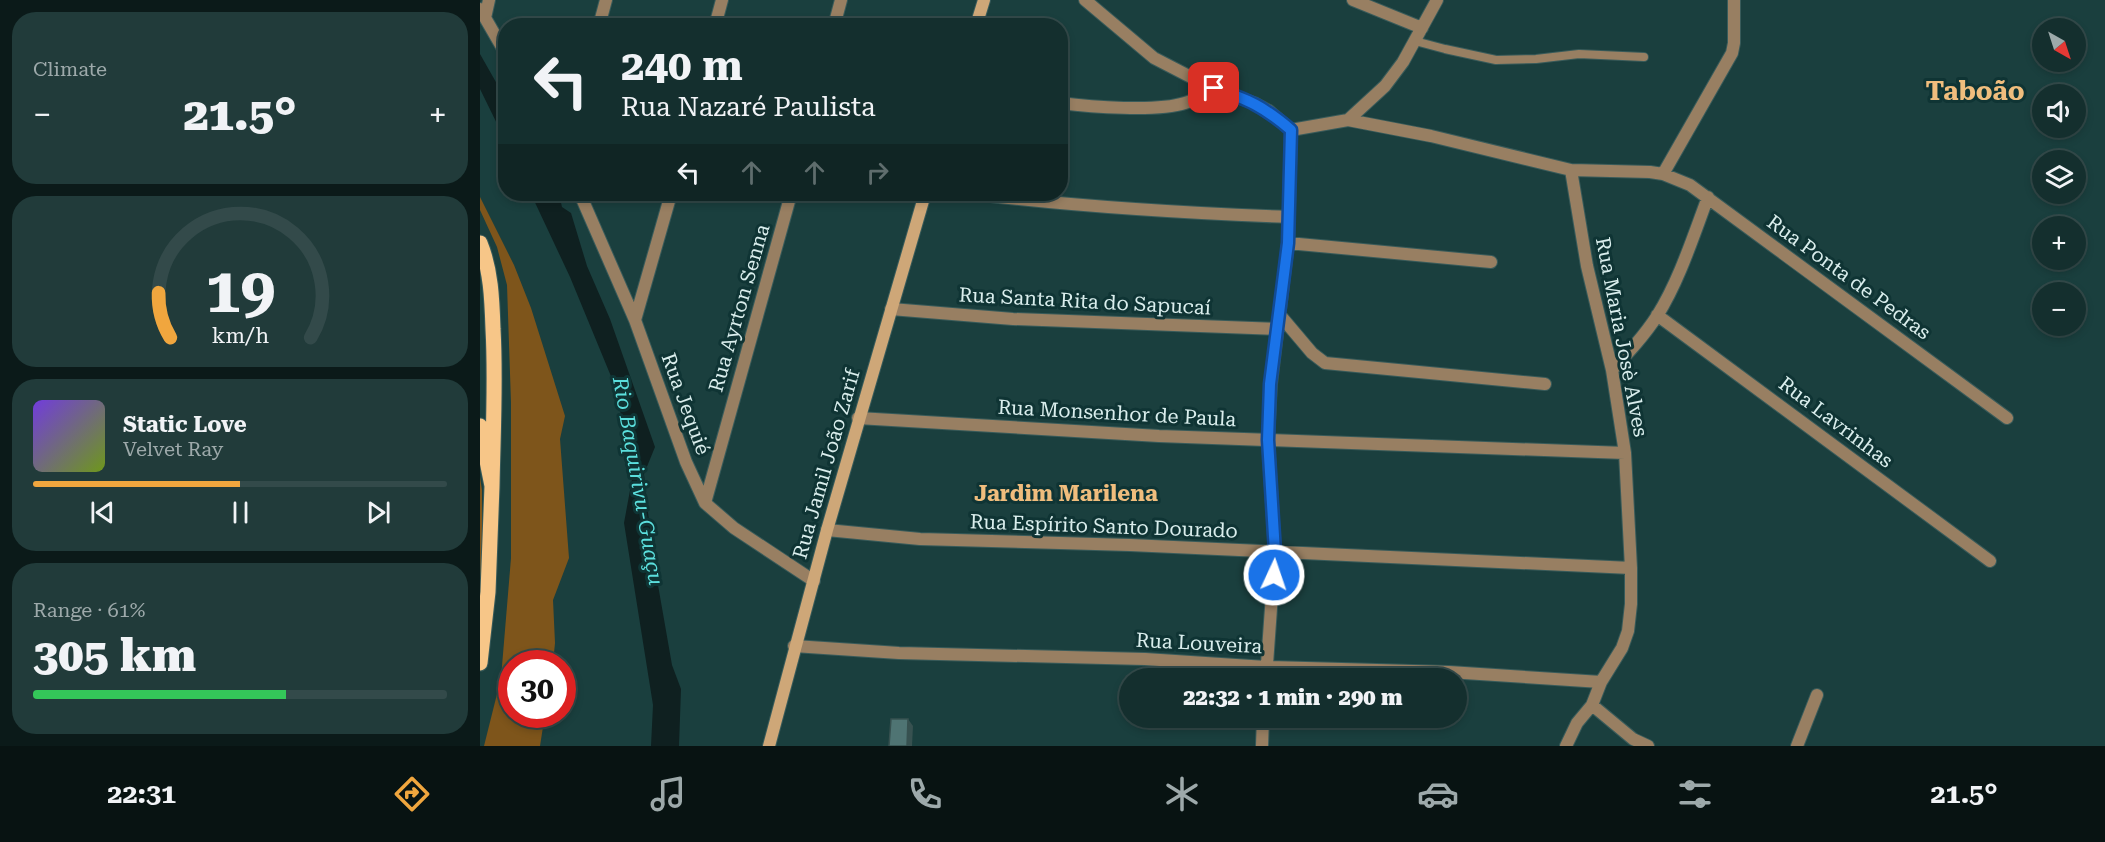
<!DOCTYPE html>
<meta charset="utf-8">
<style>
:root{--surface:#142f2e;--page:#213b3a;--text:#f1f3f6;--muted:#9da9aa;--line:#334a4a;--accent:#f0a63e}
body{margin:0;font-family:"Roboto Serif",serif;background:var(--page);color:var(--text);height:100vh;display:flex;flex-direction:column;font-size:22px;white-space:nowrap}
*{box-sizing:border-box;margin:0}
p{font-size:20px;color:var(--muted)}
.icon{flex:none;width:33px;height:33px;fill:none;stroke:currentColor;stroke-width:2;stroke-linecap:round;stroke-linejoin:round}
.map{position:relative;flex:1;overflow:hidden}
.details{display:flex;flex-direction:column;gap:12px;padding:12px;background:#0b1a19;width:480px}
.details>*{flex:none}
.guide{position:absolute;left:18px;top:18px;width:570px;height:183px;border-radius:24px;box-shadow:0 3px 9px #0003,0 0 0 2px var(--line);background:#142f2e;color:var(--text);overflow:hidden}
.needle{width:39px;rotate:141deg}
.controls{position:absolute;left:1552px;top:18px;display:grid;gap:12px}
.controls a{display:grid;place-items:center;width:54px;height:54px;border-radius:50%;background:var(--surface);box-shadow:0 3px 9px #0003,0 0 0 2px var(--line);font-size:30px}
.speed{position:absolute;left:18px;top:650px;display:flex;gap:12px;font-size:30px;font-weight:700;text-align:center}
.speed>*{display:grid;place-content:center;width:78px;height:78px;border-radius:50%;background:var(--surface);box-shadow:0 3px 9px #0003,0 0 0 2px var(--line);line-height:1}
.speed .limit{border:9px solid #d22;background:#fff;color:#111}
.pin{position:absolute;display:grid;place-items:center;width:51px;height:51px;color:#fff;margin:-26px;border-radius:12px;box-shadow:0 3px 9px #0006}
.me{position:absolute;width:66px;margin:-33px;rotate:3deg;stroke-linejoin:round;filter:drop-shadow(0 0 4px #0008)}
.turn{display:flex;align-items:center;gap:21px;height:126px;padding:0 24px;font-size:27px}
.turn .icon{width:78px;height:78px;stroke-width:2.5}
.turn b{display:block;font-size:42px;line-height:51px}
.lanes{display:flex;align-items:center;height:57px;padding:0 24px;background:#0003;justify-content:center;gap:30px;direction:ltr}
.lanes .off{opacity:.35}
.big{font-size:45px;font-weight:800;line-height:1.1}
.details .tile{flex:1;display:flex;flex-direction:column;justify-content:center;gap:9px;min-width:0;padding:0 21px;border-radius:24px;background:var(--page)}
.details .dial{align-items:center;gap:0}
.dial svg{height:156px;overflow:visible;fill:none;stroke:var(--line);stroke-width:7;stroke-linecap:round;text-anchor:middle}
.dial text{fill:var(--text);stroke:none}
.song{display:flex;align-items:center;gap:18px}
.cover{width:72px;height:72px;border-radius:9px;background:linear-gradient(135deg,hsl(260 70% 55%),hsl(80 70% 35%))}
.played{height:6px;border-radius:3px;background:linear-gradient(90deg,var(--accent) 50%,var(--line) 50%)}
.keys{display:flex;justify-content:space-around;direction:ltr}
.heat{display:flex;justify-content:space-between;align-items:center;font-size:33px;direction:ltr}
.charge{height:9px;border-radius:4px;background:linear-gradient(90deg,#34c759 61%,var(--line) 0)}
.trip{position:absolute;left:639px;top:668px;width:348px;height:60px;border-radius:30px;background:var(--surface);box-shadow:0 3px 9px #0003,0 0 0 2px var(--line);font-weight:800;line-height:60px;text-align:center}
.tabs{display:flex;height:96px;justify-content:space-around;align-items:center;background:#081312;color:var(--muted)}
.tabs .icon{width:42px;height:42px}
.tabs .active{color:var(--accent)}
.tabs b{font-size:27px;color:var(--text)}
main{display:flex;flex:1;min-height:0}
.map>svg:first-child{display:block}
</style>
<main>
<section class="details">
<div class="tile"><p>Climate</p>
<div class="heat"><a>−</a><b class="big">21.5°</b><a>+</a></div>
</div>
<div class="tile dial"><svg viewBox="0 0 100 80">
<path d="M14 69A42 42 0 1 1 86 69"/>
<path d="M14 69A42 42 0 0 1 8 46" stroke="#f0a63e"/>
<text x="50" y="56" font-size="32" font-weight="700">19</text>
<text x="50" y="72" font-size="11">km/h</text>
</svg></div>
<div class="tile">
<div class="song"><i class="cover"></i><div><b>Static Love</b><p>Velvet Ray</p></div></div>
<div class="played"></div>
<div class="keys"><svg class="icon" aria-label="previous" viewBox="0 0 24 24"><path d="M18 5L8 12l10 7zM5 5v14"/></svg><svg class="icon" aria-label="pause" viewBox="0 0 24 24"><path d="M8 5v14M16 5v14"/></svg><svg class="icon" aria-label="next" viewBox="0 0 24 24"><path d="M6 5l10 7-10 7zM19 5v14"/></svg></div>
</div>
<div class="tile"><p>Range · 61%</p><b class="big">305 km</b><div class="charge"></div></div>
</section>
<div class="map">
<svg width="1625" height="746" viewBox="0 0 1625 746">
<rect width="100%" height="100%" fill="#1a3f3e"/>
<path fill="#7e551b" d="M0 197 34 265 51 308 85 416 80 439 89 558 73 600 75 643 73 663H32V714H65L60 746H4L21 678 31 558V403L27 285 17 247 0 210Z
M0 477 2 490V591L0 609Z"/>
<path fill="#0f2020" d="M0 54 25 98V140L0 89Z
M51 194H79L82 207 91 213 107 266 130 319 175 447 164 474 166 498 178 585 192 665 201 689 199 746H171L173 705 144 523 153 474 135 386 90 277Z"/>
<g fill="none" stroke-linecap="round" stroke-linejoin="round">
<defs>
<path id="service" d="M935 41 965 49 1016 60 1056 59 1099 54 1164 57"/>
<path id="minor" d="M605 0 674 58 734 89 774 103 789 111 811 130
M873 0 942 28
M0 9 26 54
M5 18 9 0
M119 26 126 0
M235 26 242 0
M354 26 361 0
M580 103C611 107 677 112 705 103 715 100 725 94 734 89
M868 120 951 136 1091 170 1170 172 1183 174 1210 185 1527 418
M811 130 868 120 905 86 923 62 957 0
M1183 174 1252 53 1254 43V0
M100 194 155 320 206 462 225 503 254 528 334 581
M494 194C599 207 703 213 808 217
M808 243 1011 262
M411 309 533 319 797 329
M799 314 832 353 845 363 1065 384
M1177 315 1510 561
M155 320 191 194
M1132 370C1148 353 1164 336 1177 316 1199 281 1213 237 1228 197
M378 418 679 436 1145 453
M225 503 311 194
M347 530 440 539 650 545 1151 568
M314 646 419 653 665 659 786 667 969 672 1121 682
M786 678 795 552 788 440 791 384 808 243 811 130
M1112 705 1153 739 1168 746
M782 746 783 717
M1086 746 1097 723 1112 705 1121 682 1142 648 1148 631 1151 604V568L1145 453 1132 370 1107 266 1091 170
M1317 746 1337 695"/>
<path id="secondary" d="M496 26 504 0
M289 746 347 530 445 194"/>
<path id="primary" d="M0 243C11 270 12 299 13 329 16 381 13 434 12 486
M0 426 12 486 8 592 0 663"/>
</defs>
<use href="#service" stroke="#395b5a" stroke-width="10"/>
<use href="#minor" stroke="#395b5a" stroke-width="14"/>
<use href="#secondary" stroke="#395b5a" stroke-width="14"/>
<use href="#primary" stroke="#395b5a" stroke-width="17"/>
<use href="#service" stroke="#987f62" stroke-width="8"/>
<use href="#minor" stroke="#987f62" stroke-width="12"/>
<use href="#secondary" stroke="#cea778" stroke-width="12"/>
<use href="#primary" stroke="#f7c688" stroke-width="15"/>
</g>
<path fill="#375150" d="M428 719 433 726 432 746H427Z"/>
<path fill="#4f7473" stroke="#375150" stroke-width="1.5" d="M411 719H428L427 746H409Z"/>
<g fill="none" stroke-linecap="round" stroke-linejoin="round">
<defs>
<path id="route" d="M734 88C769 100 783 106 811 130L808 243 790 384 788 440 795 552 794 575"/>
</defs>
<use href="#route" stroke="#114b97" stroke-width="15"/>
<use href="#route" stroke="#1a73e8" stroke-width="10"/>
</g>
<g text-anchor="middle" stroke-width="6" stroke-linejoin="round" paint-order="stroke">
<g font-size="20" fill="#daeeed" stroke="#0f3434">
<text transform="translate(1369 277) rotate(36)" y="7">Rua Ponta de Pedras</text>
<text transform="translate(605 301) rotate(3)" y="7">Rua Santa Rita do Sapucaí</text>
<text transform="translate(259 308) rotate(-74)" y="7">Rua Ayrton Senna</text>
<text transform="translate(1142 337) rotate(79)" y="7">Rua Maria Josè Alves</text>
<text transform="translate(206 404) rotate(70)" y="7">Rua Jequié</text>
<text transform="translate(637 413) rotate(3)" y="7">Rua Monsenhor de Paula</text>
<text transform="translate(1356 422) rotate(37)" y="7">Rua Lavrinhas</text>
<text transform="translate(346 464) rotate(-74)" y="7">Rua Jamil João Zarif</text>
<text transform="translate(624 526) rotate(2)" y="7">Rua Espírito Santo Dourado</text>
<text transform="translate(719 643) rotate(3)" y="7">Rua Louveira</text>
</g>
<g font-size="21" font-style="italic" fill="#5bdfdd" stroke="#0f3434">
<text transform="translate(158 481) rotate(80)" y="7">Rio Baquirivu-Guaçu</text>
</g>
<g font-size="22" font-weight="bold" fill="#f0bd7d" stroke="#0f3434">
<text x="586" y="501">Jardim Marilena</text>
</g>
<g font-size="26" font-weight="bold" fill="#f0bd7d" stroke="#0f3434">
<text x="1495" y="100">Taboão</text>
</g>
</g>
</svg>
<div class="controls">
<a><svg class="needle" viewBox="-14 -14 28 28"><path d="M0-13l5 13h-10z" fill="#e53935"/><path d="M0 13l5-13h-10z" fill="#9da9aa"/></svg></a>
<a><svg class="icon" aria-label="sound" viewBox="0 0 24 24"><path d="M4 9h4l5-4v14l-5-4H4zM17 9q2 3 0 6"/></svg></a>
<a><svg class="icon" aria-label="layers" viewBox="0 0 24 24"><path d="M12 4l9 5-9 5-9-5zM3 14l9 5 9-5"/></svg></a>
<a>+</a>
<a>−</a>
</div>
<div class="speed"><div class="limit">30</div></div>
<div class="pin" style="left:734px;top:88px;background:#d93025"><svg class="icon" aria-label="arrive" viewBox="0 0 24 24"><path d="M6 21V4h12l-3 4 3 4H6"/></svg></div>
<svg class="me" style="left:794px;top:575px" viewBox="-20 -20 40 40"><circle r="17" fill="#1a73e8" stroke="#fff" stroke-width="3"/><path d="M0-11L8 9 0 5-8 9z" fill="#fff"/></svg>
<div class="trip">22:32 · 1 min · 290 m</div>
<div class="guide">
<div class="turn"><svg class="icon" aria-label="left" viewBox="0 0 24 24"><path d="M17 20v-9H6M10 6l-5 5 5 5"/></svg><div><b>240 m</b>Rua Nazaré Paulista</div></div>
<div class="lanes"><svg class="icon" aria-label="left" viewBox="0 0 24 24"><path d="M17 20v-9H6M10 6l-5 5 5 5"/></svg><svg class="icon off" aria-label="ahead" viewBox="0 0 24 24"><path d="M12 20V5M6 11l6-6 6 6"/></svg><svg class="icon off" aria-label="ahead" viewBox="0 0 24 24"><path d="M12 20V5M6 11l6-6 6 6"/></svg><svg class="icon off" aria-label="right" viewBox="0 0 24 24"><path d="M7 20v-9h11M14 6l5 5-5 5"/></svg></div>
</div>
</div>
</main>
<nav class="tabs">
<b>22:31</b>
<svg class="icon active" aria-label="directions" viewBox="0 0 24 24"><path d="M12 3l9 9-9 9-9-9zM9 14v-3h6M13 9l2 2-2 2"/></svg>
<svg class="icon" aria-label="music" viewBox="0 0 24 24"><path d="M9 18V5l10-2v13"/><circle cx="6" cy="18" r="3"/><circle cx="16" cy="16" r="3"/></svg>
<svg class="icon" aria-label="phone" viewBox="0 0 24 24"><path d="M5 4h4l2 5-3 2q2 4 5 5l2-3 5 2v4C11 20 4 13 5 4z"/></svg>
<svg class="icon" aria-label="climate" viewBox="0 0 24 24"><path d="M12 3v18M4 7l16 10M4 17L20 7"/></svg>
<svg class="icon" aria-label="car" viewBox="0 0 24 24"><path d="M5 17H2v-5l4-1 3-4h7l3 4 3 1v5h-3M9 17h6M6 11h13"/><circle cx="7" cy="17" r="2"/><circle cx="17" cy="17" r="2"/></svg>
<svg class="icon" aria-label="filters" viewBox="0 0 24 24"><path d="M4 7h16M4 17h16"/><circle cx="9" cy="7" r="2"/><circle cx="15" cy="17" r="2"/></svg>
<b>21.5°</b>
</nav>
